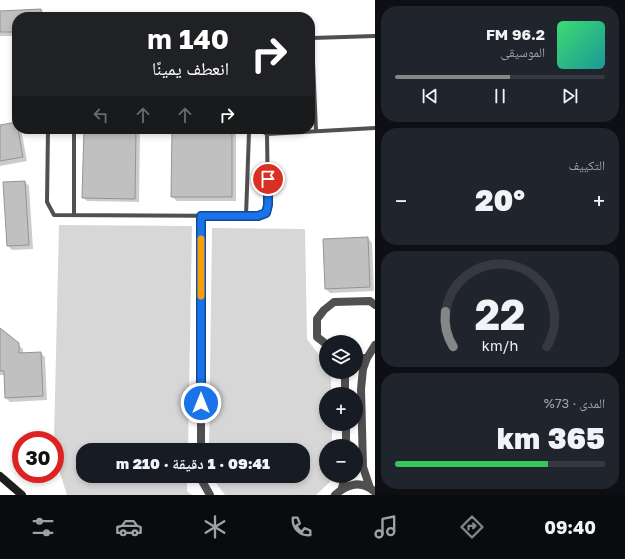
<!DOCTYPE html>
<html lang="ar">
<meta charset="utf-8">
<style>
:root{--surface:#171b24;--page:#20242c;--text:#f1f3f6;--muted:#9ea1a6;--line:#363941;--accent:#858687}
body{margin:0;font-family:"Golos Text","Noto Naskh Arabic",sans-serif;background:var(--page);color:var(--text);direction:rtl;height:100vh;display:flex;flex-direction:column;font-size:15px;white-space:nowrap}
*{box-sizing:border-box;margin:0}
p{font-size:13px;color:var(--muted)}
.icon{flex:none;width:22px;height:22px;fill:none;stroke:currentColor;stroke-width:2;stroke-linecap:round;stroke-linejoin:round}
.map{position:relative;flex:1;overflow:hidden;direction:ltr}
.drawer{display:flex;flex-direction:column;gap:6px;padding:6px;background:#0d0f14;width:250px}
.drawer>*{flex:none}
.banner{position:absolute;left:12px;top:12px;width:303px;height:122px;border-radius:16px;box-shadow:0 2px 6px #0003;direction:rtl;background:#202124;color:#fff;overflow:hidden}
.fabs{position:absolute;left:319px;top:335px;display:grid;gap:8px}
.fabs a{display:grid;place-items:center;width:44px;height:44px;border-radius:50%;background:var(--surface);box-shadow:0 2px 6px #0003;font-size:20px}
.speed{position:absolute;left:12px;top:431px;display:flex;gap:8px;font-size:20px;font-weight:700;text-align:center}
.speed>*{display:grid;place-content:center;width:52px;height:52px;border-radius:50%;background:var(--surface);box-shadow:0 2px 6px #0003;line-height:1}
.speed .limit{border:6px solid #d22;background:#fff;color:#111}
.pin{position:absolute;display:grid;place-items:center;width:34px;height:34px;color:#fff;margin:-17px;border:2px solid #fff;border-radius:50%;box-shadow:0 1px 4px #0007}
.me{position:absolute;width:44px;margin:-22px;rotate:0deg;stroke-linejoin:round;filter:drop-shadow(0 0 3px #0008)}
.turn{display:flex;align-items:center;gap:14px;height:84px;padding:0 20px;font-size:18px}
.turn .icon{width:52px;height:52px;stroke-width:2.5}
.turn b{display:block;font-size:28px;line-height:34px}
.lanes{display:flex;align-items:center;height:38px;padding:0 20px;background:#0003;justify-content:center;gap:20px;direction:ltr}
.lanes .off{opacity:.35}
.big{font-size:30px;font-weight:800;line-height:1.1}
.drawer .tile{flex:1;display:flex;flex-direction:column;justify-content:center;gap:6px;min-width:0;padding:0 14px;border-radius:16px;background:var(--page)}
.drawer .dial{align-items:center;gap:0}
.dial svg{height:104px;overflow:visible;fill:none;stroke:var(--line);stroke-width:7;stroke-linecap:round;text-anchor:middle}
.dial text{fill:var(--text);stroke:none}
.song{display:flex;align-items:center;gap:12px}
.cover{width:48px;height:48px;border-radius:6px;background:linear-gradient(135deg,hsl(140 70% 55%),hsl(180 70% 35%))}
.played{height:4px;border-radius:2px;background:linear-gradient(90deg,var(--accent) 55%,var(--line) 55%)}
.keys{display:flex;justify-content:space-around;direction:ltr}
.heat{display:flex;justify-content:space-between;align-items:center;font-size:22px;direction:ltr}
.charge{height:6px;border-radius:3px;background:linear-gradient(90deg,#34c759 73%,var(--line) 0)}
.trip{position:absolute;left:76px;top:443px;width:234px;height:40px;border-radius:16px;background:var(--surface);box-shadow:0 2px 6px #0003;font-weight:800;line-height:40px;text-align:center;direction:rtl}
.menu{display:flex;height:64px;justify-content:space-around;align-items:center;background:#090b0e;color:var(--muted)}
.menu .icon{width:28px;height:28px}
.menu .on{color:var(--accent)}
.menu b{font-size:18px;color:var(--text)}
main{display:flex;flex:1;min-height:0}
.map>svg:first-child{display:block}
</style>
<main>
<section class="drawer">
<div class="tile">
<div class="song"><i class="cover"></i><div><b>96.2 FM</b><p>الموسيقى</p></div></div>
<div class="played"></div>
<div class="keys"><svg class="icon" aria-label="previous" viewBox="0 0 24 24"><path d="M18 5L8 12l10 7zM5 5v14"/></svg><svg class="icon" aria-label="pause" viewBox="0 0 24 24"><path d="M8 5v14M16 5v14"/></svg><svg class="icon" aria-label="next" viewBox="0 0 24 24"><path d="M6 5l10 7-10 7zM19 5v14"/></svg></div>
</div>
<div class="tile"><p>التكييف</p>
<div class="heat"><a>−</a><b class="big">20°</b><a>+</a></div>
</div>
<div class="tile dial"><svg viewBox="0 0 100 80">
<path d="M14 69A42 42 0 1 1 86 69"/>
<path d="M14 69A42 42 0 0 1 8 42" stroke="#858687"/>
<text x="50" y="56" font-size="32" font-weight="700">22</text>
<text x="50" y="72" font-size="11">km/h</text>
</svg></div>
<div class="tile"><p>المدى · 73%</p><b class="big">365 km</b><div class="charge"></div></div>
</section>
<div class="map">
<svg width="375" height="495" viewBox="0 0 375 495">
<rect width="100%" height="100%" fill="#fff"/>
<path fill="#d7d7d7" d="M59 225 192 226 188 450H83V476H187V491L192 495H67L55 457 54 440Z
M212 228 305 229 307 339 326 364V372H331V394H326V424H332V446H326V476H332V480L316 495H225L211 476H303V450H209Z"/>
<path fill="#0003" d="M41 10 45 14V17H17V36H0V12Z
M0 126 21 129 27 161 0 166Z
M85 129H140L139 202 87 201 83 197Z
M172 129H232L236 133V201H177L172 197Z
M25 182 29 186 33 249 12 250 8 246Z
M368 238 372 243 374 291 330 293 326 289Z
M0 329 23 349V354L41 353 45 357 47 400 10 402 6 398 5 375H0Z"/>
<path fill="#c0c0c0" stroke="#949494" d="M41 9 42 17H17V32H0V11Z
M17 122V129H18L23 157 0 161V125Z
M84 129H136L135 199 82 198Z
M172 129H232V197H171Z
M25 181 29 245 7 246 3 182Z
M368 237 370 287 325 289 323 239Z
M0 328 19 343V353L41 352 43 396 5 398 4 371H0Z"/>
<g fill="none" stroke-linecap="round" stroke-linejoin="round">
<path stroke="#505050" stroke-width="4" d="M48 129 47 202 54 215 246 216H258L266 213 268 205 267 134 262 131 249 132 246 216
M316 131 312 38 375 36
M267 134 375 128
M74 215V129"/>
<path stroke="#505050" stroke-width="8" d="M326 344 317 337V319L324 310 334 302 370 301 375 305
M356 358H367
M345 372V394
M346 424V446
M201 450V216
M201 476V479L210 495
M342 488 345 476
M370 488 363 467 361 389 363 369 367 358 375 345
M335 495C348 483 362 480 375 492"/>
<path stroke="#1d1d1d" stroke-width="8" d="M0 476 22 495"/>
</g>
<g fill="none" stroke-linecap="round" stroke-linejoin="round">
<defs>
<path id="route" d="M201 403V216H258L266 213 268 205V179"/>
</defs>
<use href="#route" stroke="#114b97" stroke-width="10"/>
<use href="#route" stroke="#1a73e8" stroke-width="7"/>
<path stroke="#f59e0b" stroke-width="7" d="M201 239V296"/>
</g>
</svg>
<div class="fabs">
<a><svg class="icon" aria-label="layers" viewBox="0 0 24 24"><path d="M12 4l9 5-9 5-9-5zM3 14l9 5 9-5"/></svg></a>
<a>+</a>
<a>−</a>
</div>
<div class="speed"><div class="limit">30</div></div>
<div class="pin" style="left:268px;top:179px;background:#d93025"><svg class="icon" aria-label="arrive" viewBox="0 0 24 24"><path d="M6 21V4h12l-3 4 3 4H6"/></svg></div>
<svg class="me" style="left:201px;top:403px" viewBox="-20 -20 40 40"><circle r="17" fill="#1a73e8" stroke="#fff" stroke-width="3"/><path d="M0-11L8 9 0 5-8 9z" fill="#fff"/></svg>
<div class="trip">09:41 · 1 دقيقة · 210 m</div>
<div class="banner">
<div class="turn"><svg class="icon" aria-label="right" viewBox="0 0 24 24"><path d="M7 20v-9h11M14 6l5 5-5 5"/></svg><div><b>140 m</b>انعطف يمينًا</div></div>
<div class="lanes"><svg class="icon off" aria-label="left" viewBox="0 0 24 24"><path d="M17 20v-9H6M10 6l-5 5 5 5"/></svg><svg class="icon off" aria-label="ahead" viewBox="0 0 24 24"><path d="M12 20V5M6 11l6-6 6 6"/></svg><svg class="icon off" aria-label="ahead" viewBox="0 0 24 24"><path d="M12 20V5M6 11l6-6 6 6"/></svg><svg class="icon" aria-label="right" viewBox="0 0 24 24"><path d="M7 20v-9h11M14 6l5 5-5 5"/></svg></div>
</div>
</div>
</main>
<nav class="menu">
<b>09:40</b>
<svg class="icon on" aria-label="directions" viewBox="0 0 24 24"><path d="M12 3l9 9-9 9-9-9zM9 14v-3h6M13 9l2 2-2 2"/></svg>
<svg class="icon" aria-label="music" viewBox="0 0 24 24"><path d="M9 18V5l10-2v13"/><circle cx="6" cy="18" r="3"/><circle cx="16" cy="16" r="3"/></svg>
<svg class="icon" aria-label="phone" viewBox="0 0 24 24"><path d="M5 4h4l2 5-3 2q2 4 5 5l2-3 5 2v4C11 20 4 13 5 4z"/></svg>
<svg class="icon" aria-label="climate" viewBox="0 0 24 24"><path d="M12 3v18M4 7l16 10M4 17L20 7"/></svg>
<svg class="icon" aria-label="car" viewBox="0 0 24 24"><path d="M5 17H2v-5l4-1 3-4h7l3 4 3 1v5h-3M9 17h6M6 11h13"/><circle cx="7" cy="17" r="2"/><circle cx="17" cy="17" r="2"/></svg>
<svg class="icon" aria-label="filters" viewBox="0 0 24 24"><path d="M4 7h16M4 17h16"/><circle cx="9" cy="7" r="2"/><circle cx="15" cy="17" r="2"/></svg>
</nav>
